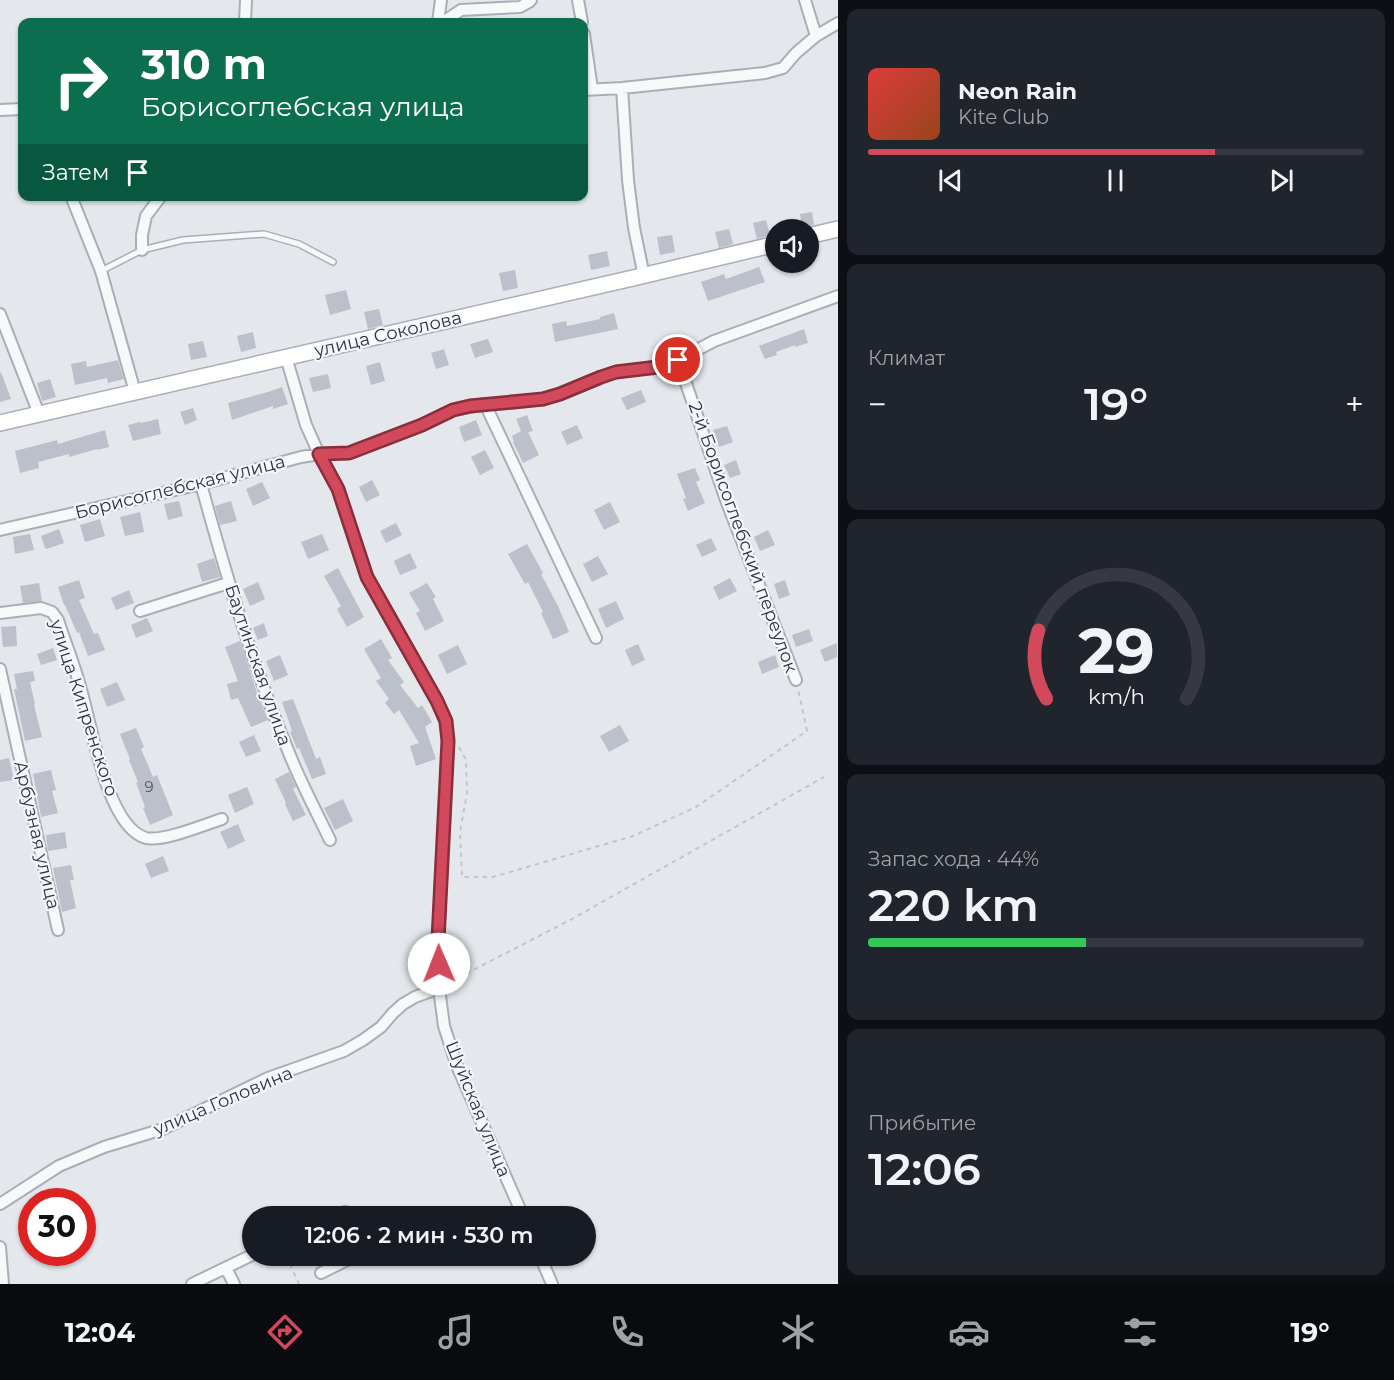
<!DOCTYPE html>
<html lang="ru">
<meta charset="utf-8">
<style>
:root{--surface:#171b24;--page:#20242c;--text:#f1f3f6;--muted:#9ea1a6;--line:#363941;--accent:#d1495b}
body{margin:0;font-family:Montserrat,sans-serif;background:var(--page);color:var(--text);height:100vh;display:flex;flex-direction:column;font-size:22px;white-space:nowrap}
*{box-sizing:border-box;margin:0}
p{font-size:20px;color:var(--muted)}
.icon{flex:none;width:33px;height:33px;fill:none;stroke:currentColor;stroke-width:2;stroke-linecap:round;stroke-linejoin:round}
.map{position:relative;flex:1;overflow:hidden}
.details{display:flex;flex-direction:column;gap:9px;padding:9px;background:#0d0f14;width:556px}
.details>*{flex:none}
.top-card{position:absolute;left:18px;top:18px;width:570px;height:183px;border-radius:12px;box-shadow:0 2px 4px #0004;background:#0b6e4f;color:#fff;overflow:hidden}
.controls{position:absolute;left:765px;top:219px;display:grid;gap:12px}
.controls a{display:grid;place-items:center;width:54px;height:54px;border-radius:50%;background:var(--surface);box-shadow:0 2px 4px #0004;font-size:30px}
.speed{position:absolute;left:18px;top:1188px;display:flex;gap:12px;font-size:30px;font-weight:700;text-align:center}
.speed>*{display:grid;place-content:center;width:78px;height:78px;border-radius:50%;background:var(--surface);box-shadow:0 2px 4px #0004;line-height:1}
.speed .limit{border:9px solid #d22;background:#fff;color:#111}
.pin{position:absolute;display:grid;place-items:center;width:51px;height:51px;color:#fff;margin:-26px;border:3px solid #fff;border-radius:50%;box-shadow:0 2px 6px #0007}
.me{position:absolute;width:66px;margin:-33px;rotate:359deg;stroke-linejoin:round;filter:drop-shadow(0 0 4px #0008)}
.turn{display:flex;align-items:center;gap:21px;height:126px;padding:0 24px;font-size:27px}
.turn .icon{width:78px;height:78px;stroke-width:2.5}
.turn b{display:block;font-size:42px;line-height:51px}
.then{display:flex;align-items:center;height:57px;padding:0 24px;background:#0003;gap:12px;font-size:22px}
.big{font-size:45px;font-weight:600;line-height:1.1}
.details .card{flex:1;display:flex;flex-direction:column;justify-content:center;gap:9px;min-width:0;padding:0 21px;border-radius:12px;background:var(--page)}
.details .dial{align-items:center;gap:0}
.dial svg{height:156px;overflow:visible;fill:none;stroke:var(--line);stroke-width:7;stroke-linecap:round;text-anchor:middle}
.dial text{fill:var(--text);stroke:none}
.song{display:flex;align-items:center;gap:18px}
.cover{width:72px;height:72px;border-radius:9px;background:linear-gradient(135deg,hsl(0 70% 55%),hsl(20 70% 35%))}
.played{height:6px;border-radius:3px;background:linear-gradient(90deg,var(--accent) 70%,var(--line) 70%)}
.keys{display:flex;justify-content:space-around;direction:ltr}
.heat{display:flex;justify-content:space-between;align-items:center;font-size:33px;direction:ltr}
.charge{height:9px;border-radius:4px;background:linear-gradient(90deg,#34c759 44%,var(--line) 0)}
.trip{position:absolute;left:242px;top:1206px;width:354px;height:60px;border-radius:30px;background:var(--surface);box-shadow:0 2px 4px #0004;font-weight:600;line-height:60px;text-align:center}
.tabs{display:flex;height:96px;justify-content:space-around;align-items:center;background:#090b0e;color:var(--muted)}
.tabs .icon{width:42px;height:42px}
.tabs .active{color:var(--accent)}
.tabs b{font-size:27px;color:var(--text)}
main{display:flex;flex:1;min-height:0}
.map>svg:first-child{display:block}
</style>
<main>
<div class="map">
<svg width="838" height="1284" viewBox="0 0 838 1284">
<rect width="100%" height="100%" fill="#e4e7ec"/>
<path fill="#bbc0ca" d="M812 212 814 225 802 228 800 214Z
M766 220 770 235 757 239 753 223Z
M729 229 733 244 719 248 715 232Z
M672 235 675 252 660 255 657 237Z
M607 251 610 266 591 270 588 255Z
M759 267 765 282 708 301 701 282 724 274 726 279Z
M515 270 518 288 503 291 499 273Z
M346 290 351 309 330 315 325 295Z
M379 309 383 325 368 329 364 312Z
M614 313 618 329 555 342 552 324 566 321 567 326 600 319V317Z
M804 329 808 343 795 347V345L776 352 777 355 765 359 759 346Z
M253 332 256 348 241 352 237 336Z
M488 339 493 352 475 358 470 344Z
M203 341 207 357 191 360 188 344Z
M444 349 449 365 436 369 431 353Z
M118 360 124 379 108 383 107 378 75 385 71 364 86 361 87 367Z
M380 362 385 381 371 385 366 366Z
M1 372 11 399 0 402V373Z
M328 374 331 388 313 392 309 378Z
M50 379 56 397 42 401 37 383Z
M282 387 288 404 273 409V406L232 420 228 403 268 392Z
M641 390 646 402 627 410 621 398Z
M193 408 197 420 185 425 180 412Z
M527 415 533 431 528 432 539 455 523 463 513 442H514L512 436 521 431 516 419Z
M158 419 161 434 133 441 128 425 140 422 141 423Z
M476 420 482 435 464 442 459 427Z
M577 425 583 438 567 445 561 432Z
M727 426 733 442 719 447 713 430Z
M105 430 109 447 97 450V449L69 457V454L38 462 39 468 20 473 15 451 57 440 58 444Z
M485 450 494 468 480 475 471 457Z
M736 460 741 474 730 478 724 465Z
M695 468 700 480 696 482 705 503 688 511 683 499 686 498 677 474Z
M372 480 380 495 366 502 359 487Z
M262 482 270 498 253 506 246 489Z
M179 501 183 516 168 520 164 504Z
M231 501 237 521 220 525 215 506Z
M610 502 620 522 604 530 594 510Z
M140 512 144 532 125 536 120 517Z
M100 519 105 536 85 542 80 525Z
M396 523 402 535 386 543 380 531Z
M59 529 64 543 47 549 45 548 41 536Z
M768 530 775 545 760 551 754 537Z
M30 534 34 550 15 554 13 537Z
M322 534 329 550 308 559 301 542Z
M711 538 717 550 702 557 696 545Z
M527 544 543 573 541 574 558 606 569 632 553 639 541 613 543 612 528 582 525 584 508 554Z
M410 553 417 568 400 575 394 561Z
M598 556 608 574 592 582 583 564Z
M214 558 220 577 202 582 197 564Z
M338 568 364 617 347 627 337 609 341 606 324 576Z
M730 578 737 591 719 600 713 587Z
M79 580 85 598 79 600 94 634 98 633 105 650 88 656 79 632 77 633 65 605H64L58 587Z
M785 580 790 595 779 599 774 584Z
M258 582 265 599 250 606 243 589Z
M39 583 42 601 23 603 20 586Z
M427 583 436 597 433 599 444 621 425 631 416 613 420 611 409 593Z
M129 590 134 603 116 610 111 598Z
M616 601 624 619 606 628 598 609Z
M147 618 153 631 136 638 131 625Z
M264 623 268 636 258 640 253 628Z
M16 626 17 646 3 647 1 627Z
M809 629 813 641 796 647 792 635Z
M381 639 392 658 388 660 404 682 400 685 418 708 422 705 432 722 425 727 436 759 416 766 410 746 419 743 399 710 394 714 385 703 389 699 376 681 381 678 364 649Z
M240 641 257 693 268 720 251 727 238 698 231 700 227 684 238 681 225 647Z
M837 643V657L825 662 820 650Z
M638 644 645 660 632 666 625 650Z
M458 645 467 664 447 674 438 655Z
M53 648 57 660 41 665 37 654Z
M280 655 288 675 274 681 266 661Z
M775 655 779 667 762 674 758 662Z
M33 671 35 681 30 682 35 704 34 705 42 737 25 741 14 689H17L14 674Z
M117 682 125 700 107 707 100 689Z
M293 699 316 759 320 757 326 774 312 779 299 748 297 749 290 732 292 731 282 702Z
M620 725 629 741 609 752 600 736Z
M136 728 144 747 141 749 153 777 157 775 173 815 150 825 143 808 145 807 136 783 138 782 129 760 130 759 120 734Z
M254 735 261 751 246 757 239 742Z
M9 758 14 780 0 782V760Z
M51 770 56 790 52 791 58 813 41 817 33 774Z
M289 772 296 787 293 789 306 815 293 821 285 804 286 803 275 779Z
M247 787 254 804 235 813 228 795Z
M343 799 353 821 335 830 324 808Z
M238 824 245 841 228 849 220 832Z
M65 832 67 848 48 851 46 835Z
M163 856 169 871 151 878 145 864Z
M71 865 74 880H70L76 908 62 912 53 868Z"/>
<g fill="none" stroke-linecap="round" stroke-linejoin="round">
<defs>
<path id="lane" d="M101 271 142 250 183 240 264 234 299 244 333 262"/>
<path id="street" d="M578 0 582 22
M805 0 816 36
M245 22 246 0
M438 22 441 0
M443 22 461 10 520 7 529 2 531 0
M584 34 592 89
M622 88 628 180 634 228 644 276
M584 90 622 88 765 73 783 68 796 53 816 36 838 23
M0 110 22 109
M71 196 101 271 135 392
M142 250V235L146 216 161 196
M0 314 39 414
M286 357 306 425 319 454 338 489 367 577 437 701 445 721 448 741 438 940 439 988 444 1026 457 1066 523 1216
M678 360 726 500 796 680
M485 404 596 638
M201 484C226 575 253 666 289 753 301 783 316 811 330 840
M0 530 201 484 301 457 319 454 349 453 422 425 453 410 485 404 511 403 543 399 560 394 601 377 616 372 658 367 678 360 714 341 838 296
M140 611 228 583
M0 613 41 608 52 612 58 620C65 642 74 664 80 686 91 721 106 827 146 838 163 842 203 825 222 819
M0 669 58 930
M0 1204 59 1166 104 1147 163 1129 268 1078 344 1051 363 1040 381 1027 393 1013 403 1004 415 997 439 988
M337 1216 345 1212 349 1216
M0 1247 3 1284
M540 1256 552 1284
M226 1268 234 1284
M321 1273 355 1256
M192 1284 252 1255"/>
<path id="secondary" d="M808 236 838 229
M0 423 633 278 776 244"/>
</defs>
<use href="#lane" stroke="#a9aeb7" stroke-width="8"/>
<use href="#street" stroke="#a9aeb7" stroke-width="14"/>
<use href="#secondary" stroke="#a9aeb7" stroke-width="18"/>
<path stroke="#c2c5cb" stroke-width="2" stroke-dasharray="4.5 4.5" stroke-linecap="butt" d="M459 747 466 760 467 793 460 832 462 877H493L633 836 696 807 807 731 798 689
M450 982 572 919 824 777
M286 1256 299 1284"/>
<use href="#lane" stroke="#f7f8fa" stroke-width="5"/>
<use href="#street" stroke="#f7f8fa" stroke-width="10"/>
<use href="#secondary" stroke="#fff" stroke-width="15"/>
</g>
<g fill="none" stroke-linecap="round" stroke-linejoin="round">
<defs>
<path id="route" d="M439 964 438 940 448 741 446 721 437 701 367 577 338 489 319 454 349 453 422 425 453 410 470 406 543 399 560 394 601 377 616 372 658 367 678 360"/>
</defs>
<use href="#route" stroke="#882f3b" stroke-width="15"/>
<use href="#route" stroke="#d1495b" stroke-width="10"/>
</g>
<g text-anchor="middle" stroke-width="4.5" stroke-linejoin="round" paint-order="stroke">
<g font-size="15" fill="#4f5766">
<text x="149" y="792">9</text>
</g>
<g font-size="18" fill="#2b3445" stroke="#f4f6f9">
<text transform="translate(388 334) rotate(-13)" y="6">улица Соколова</text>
<text transform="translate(180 487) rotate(-14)" y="6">Борисоглебская улица</text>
<text transform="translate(743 537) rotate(70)" y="6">2-й Борисоглебский переулок</text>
<text transform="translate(258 665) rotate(71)" y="6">Баутинская улица</text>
<text transform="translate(84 708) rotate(72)" y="6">улица Кипренского</text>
<text transform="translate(37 835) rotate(77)" y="6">Арбузная улица</text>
<text transform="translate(223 1101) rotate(-23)" y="6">улица Головина</text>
<text transform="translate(478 1109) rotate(68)" y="6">Шуйская улица</text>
</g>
</g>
</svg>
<div class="controls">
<a><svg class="icon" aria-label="sound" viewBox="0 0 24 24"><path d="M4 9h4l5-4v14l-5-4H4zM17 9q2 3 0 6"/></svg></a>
</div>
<div class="speed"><div class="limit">30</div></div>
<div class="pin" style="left:678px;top:360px;background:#d93025"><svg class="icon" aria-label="arrive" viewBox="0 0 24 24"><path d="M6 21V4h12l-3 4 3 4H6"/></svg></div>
<svg class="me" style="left:439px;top:964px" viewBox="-20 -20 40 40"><circle r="19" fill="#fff"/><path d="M0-13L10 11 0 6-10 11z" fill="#d1495b"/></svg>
<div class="trip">12:06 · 2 мин · 530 m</div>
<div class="top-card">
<div class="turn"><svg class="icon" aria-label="right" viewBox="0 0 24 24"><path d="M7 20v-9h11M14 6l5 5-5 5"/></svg><div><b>310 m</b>Борисоглебская улица</div></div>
<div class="then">Затем<svg class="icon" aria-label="arrive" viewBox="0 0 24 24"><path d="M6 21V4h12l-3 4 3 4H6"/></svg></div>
</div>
</div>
<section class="details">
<div class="card">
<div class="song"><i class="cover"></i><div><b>Neon Rain</b><p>Kite Club</p></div></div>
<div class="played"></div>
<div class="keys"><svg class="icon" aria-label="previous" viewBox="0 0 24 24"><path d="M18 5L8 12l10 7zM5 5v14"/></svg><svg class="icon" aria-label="pause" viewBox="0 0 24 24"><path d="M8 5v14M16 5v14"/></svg><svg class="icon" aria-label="next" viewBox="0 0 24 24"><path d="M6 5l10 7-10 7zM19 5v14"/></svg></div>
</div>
<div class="card"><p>Климат</p>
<div class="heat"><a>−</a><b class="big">19°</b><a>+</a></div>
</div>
<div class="card dial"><svg viewBox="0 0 100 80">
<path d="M14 69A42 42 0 1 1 86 69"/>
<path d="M14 69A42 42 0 0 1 10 34" stroke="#d1495b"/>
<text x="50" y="56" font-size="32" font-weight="700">29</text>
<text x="50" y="72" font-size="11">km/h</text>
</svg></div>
<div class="card"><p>Запас хода · 44%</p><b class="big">220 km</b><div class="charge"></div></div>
<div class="card"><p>Прибытие</p><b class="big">12:06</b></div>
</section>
</main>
<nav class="tabs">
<b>12:04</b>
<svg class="icon active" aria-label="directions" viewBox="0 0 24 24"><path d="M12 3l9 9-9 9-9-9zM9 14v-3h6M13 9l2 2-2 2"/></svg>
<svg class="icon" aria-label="music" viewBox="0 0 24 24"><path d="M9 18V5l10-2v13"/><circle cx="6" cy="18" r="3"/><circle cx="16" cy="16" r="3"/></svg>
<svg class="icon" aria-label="phone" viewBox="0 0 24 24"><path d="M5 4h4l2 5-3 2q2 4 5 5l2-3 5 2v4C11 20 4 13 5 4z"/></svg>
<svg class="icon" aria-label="climate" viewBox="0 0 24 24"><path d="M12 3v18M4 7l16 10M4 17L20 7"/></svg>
<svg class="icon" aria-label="car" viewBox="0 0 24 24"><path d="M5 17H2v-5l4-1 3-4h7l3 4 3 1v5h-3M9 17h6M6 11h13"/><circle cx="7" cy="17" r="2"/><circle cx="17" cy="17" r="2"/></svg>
<svg class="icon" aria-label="filters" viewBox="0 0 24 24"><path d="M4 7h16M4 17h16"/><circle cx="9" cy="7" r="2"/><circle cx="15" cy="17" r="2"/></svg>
<b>19°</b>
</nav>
